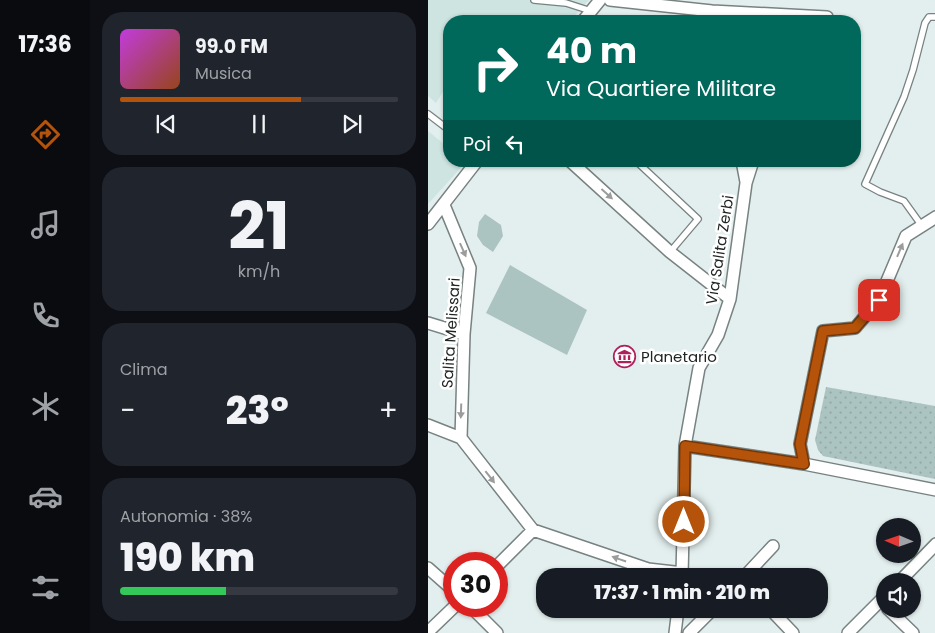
<!DOCTYPE html>
<html lang="it">
<meta charset="utf-8">
<style>
:root{--surface:#171b24;--page:#20242c;--text:#f1f3f6;--muted:#9ea1a6;--line:#363941;--accent:#b45309}
body{margin:0;font-family:Poppins,sans-serif;background:var(--page);color:var(--text);height:100vh;display:flex;flex-direction:column;font-size:19px;white-space:nowrap}
*{box-sizing:border-box;margin:0}
p{font-size:16px;color:var(--muted)}
.icon{flex:none;width:28px;height:28px;fill:none;stroke:currentColor;stroke-width:2;stroke-linecap:round;stroke-linejoin:round}
.map{position:relative;flex:1;overflow:hidden}
.details{display:flex;flex-direction:column;gap:12px;padding:12px;background:#0d0f14;width:338px}
.details>*{flex:none}
.top-card{position:absolute;left:15px;top:15px;width:418px;height:152px;border-radius:20px;box-shadow:0 1px 4px #0004;background:#00695c;color:#fff;overflow:hidden}
.needle{width:32px;rotate:272deg}
.tools{position:absolute;left:448px;top:518px;display:grid;gap:10px}
.tools a{display:grid;place-items:center;width:45px;height:45px;border-radius:50%;background:var(--surface);box-shadow:0 1px 4px #0004;font-size:25px}
.speed{position:absolute;left:15px;top:552px;display:flex;gap:10px;font-size:25px;font-weight:700;text-align:center}
.speed>*{display:grid;place-content:center;width:65px;height:65px;border-radius:50%;background:var(--surface);box-shadow:0 1px 4px #0004;line-height:1}
.speed .limit{border:8px solid #d22;background:#fff;color:#111}
.pin{position:absolute;display:grid;place-items:center;width:42px;height:42px;color:#fff;margin:-21px;border-radius:10px;box-shadow:0 2px 8px #0006}
.me{position:absolute;width:55px;margin:-28px;rotate:0deg;stroke-linejoin:round;filter:drop-shadow(0 0 4px #0008)}
.turn{display:flex;align-items:center;gap:18px;height:105px;padding:0 20px;font-size:22px}
.turn .icon{width:65px;height:65px;stroke-width:2.5}
.turn b{display:block;font-size:35px;line-height:42px}
.then{display:flex;align-items:center;height:48px;padding:0 20px;background:#0003;gap:10px;font-size:19px}
.big{font-size:38px;font-weight:800;line-height:1.1}
.details .tile{flex:1;display:flex;flex-direction:column;justify-content:center;gap:8px;min-width:0;padding:0 18px;border-radius:20px;background:var(--page)}
.details .dial{align-items:center;gap:0}
.dial b{font-size:65px;line-height:1}
.song{display:flex;align-items:center;gap:15px}
.cover{width:60px;height:60px;border-radius:8px;background:linear-gradient(135deg,hsl(290 70% 55%),hsl(20 70% 35%))}
.played{height:5px;border-radius:2px;background:linear-gradient(90deg,var(--accent) 65%,var(--line) 65%)}
.keys{display:flex;justify-content:space-around;direction:ltr}
.heat{display:flex;justify-content:space-between;align-items:center;font-size:28px;direction:ltr}
.charge{height:8px;border-radius:4px;background:linear-gradient(90deg,#34c759 38%,var(--line) 0)}
.trip{position:absolute;left:108px;top:568px;width:292px;height:50px;border-radius:20px;background:var(--surface);box-shadow:0 1px 4px #0004;font-weight:800;line-height:50px;text-align:center}
main{display:flex;flex:1;min-height:0}
.menu{display:flex;flex-direction:column;width:90px;justify-content:space-around;align-items:center;background:#090b0e;color:var(--muted)}
.menu .icon{width:35px;height:35px}
.menu .active{color:var(--accent)}
.menu b{font-size:22px;color:var(--text)}
.map>svg:first-child{display:block}
</style>
<main>
<nav class="menu">
<b>17:36</b>
<svg class="icon active" aria-label="directions" viewBox="0 0 24 24"><path d="M12 3l9 9-9 9-9-9zM9 14v-3h6M13 9l2 2-2 2"/></svg>
<svg class="icon" aria-label="music" viewBox="0 0 24 24"><path d="M9 18V5l10-2v13"/><circle cx="6" cy="18" r="3"/><circle cx="16" cy="16" r="3"/></svg>
<svg class="icon" aria-label="phone" viewBox="0 0 24 24"><path d="M5 4h4l2 5-3 2q2 4 5 5l2-3 5 2v4C11 20 4 13 5 4z"/></svg>
<svg class="icon" aria-label="climate" viewBox="0 0 24 24"><path d="M12 3v18M4 7l16 10M4 17L20 7"/></svg>
<svg class="icon" aria-label="car" viewBox="0 0 24 24"><path d="M5 17H2v-5l4-1 3-4h7l3 4 3 1v5h-3M9 17h6M6 11h13"/><circle cx="7" cy="17" r="2"/><circle cx="17" cy="17" r="2"/></svg>
<svg class="icon" aria-label="filters" viewBox="0 0 24 24"><path d="M4 7h16M4 17h16"/><circle cx="9" cy="7" r="2"/><circle cx="15" cy="17" r="2"/></svg>
</nav>
<section class="details">
<div class="tile">
<div class="song"><i class="cover"></i><div><b>99.0 FM</b><p>Musica</p></div></div>
<div class="played"></div>
<div class="keys"><svg class="icon" aria-label="previous" viewBox="0 0 24 24"><path d="M18 5L8 12l10 7zM5 5v14"/></svg><svg class="icon" aria-label="pause" viewBox="0 0 24 24"><path d="M8 5v14M16 5v14"/></svg><svg class="icon" aria-label="next" viewBox="0 0 24 24"><path d="M6 5l10 7-10 7zM19 5v14"/></svg></div>
</div>
<div class="tile dial"><b>21</b><p>km/h</p></div>
<div class="tile"><p>Clima</p>
<div class="heat"><a>−</a><b class="big">23°</b><a>+</a></div>
</div>
<div class="tile"><p>Autonomia · 38%</p><b class="big">190 km</b><div class="charge"></div></div>
</section>
<div class="map">
<svg width="508" height="633" viewBox="0 0 508 633">
<defs>
<pattern id="grass-dots" width="8" height="8" patternUnits="userSpaceOnUse" patternTransform="scale(1.25)"><rect width="8" height="8" fill="#acc4c1"/><path d="M2 2h.1M6 6h.1" fill="none" stroke="#94a8a6" stroke-width="1.8" stroke-linecap="round"/></pattern>
</defs>
<rect width="100%" height="100%" fill="#e3efee"/>
<path fill="#cee4e1" d="M0 0H161L142 21H21V82L8 103 0 96Z
M0 131 21 148V161H39L0 204Z"/>
<path fill="url(#grass-dots)" d="M398 387 507 406V479L395 456 390 450 387 440Z"/>
<path fill="#acc4c1" d="M57 214 73 225 75 236 65 252 55 245 49 236 51 222Z
M82 265 159 310 139 355 58 313Z"/>
<g fill="none" stroke-linecap="round" stroke-linejoin="round">
<defs>
<path id="lane" d="M106 0 138 3 163 11
M0 114 21 130
M208 161 270 219 242 252
M494 226 476 201 452 192 437 184 476 97 485 70 497 23 501 17H508"/>
<path id="street" d="M182 0 284 11 399 17 397 21
M155 21 172 0
M142 161 242 252 302 299
M314 161 318 182
M16 205 42 268 36 334 33 438
M0 224 49 161
M0 323 36 334
M0 425 33 438 105 530 220 569 255 573
M257 446 376 464 508 490
M376 464 372 444 395 331 427 328 451 300 478 236 508 217
M69 566 105 530
M0 568 26 591
M254 576 257 446 271 368 290 335 302 299 318 183 325 161
M317 576 345 546
M472 581 508 544
M42 606 69 633
M342 609 365 633
M460 609 485 633
M0 632 27 606
M247 633 250 609
M261 633 285 609
M420 633 456 597"/>
</defs>
<use href="#lane" stroke="#778281" stroke-width="8"/>
<use href="#street" stroke="#778281" stroke-width="14"/>
<use href="#lane" stroke="#fff" stroke-width="5.5"/>
<use href="#street" stroke="#fff" stroke-width="11"/>
</g>
<defs><path id="oneway-solid" d="M-6-.8H1V-3.2L6.5 0L1 3.2V.8H-6Z" transform="scale(1.25)"/></defs>
<g fill="#9b9d9c">
<use href="#oneway-solid" transform="translate(179 194) rotate(42)"/>
<use href="#oneway-solid" transform="translate(35 250) rotate(66)"/>
<use href="#oneway-solid" transform="translate(472 250) rotate(-67)"/>
<use href="#oneway-solid" transform="translate(33 411) rotate(92)"/>
<use href="#oneway-solid" transform="translate(62 477) rotate(52)"/>
<use href="#oneway-solid" transform="translate(191 559) rotate(-161)"/>
</g>
<g fill="none" stroke-linecap="round" stroke-linejoin="round">
<defs>
<path id="route" d="M256 522 257 446 376 464 372 444 395 331 427 328 451 300"/>
</defs>
<use href="#route" stroke="#753606" stroke-width="12"/>
<use href="#route" stroke="#b45309" stroke-width="9"/>
</g>
<defs>
<symbol id="museum-ring" viewBox="-11 -11 22 22"><circle r="9.5" fill="#fff" stroke="#af215d" stroke-width="1.5"/><path d="M0-6L6-3V-2H-6V-3ZM-5-1h2V3h-2ZM-1-1h2V3h-2ZM3-1h2V3H3ZM-6 4H6V6H-6Z" fill="#af215d"/></symbol>
</defs>
<g fill-rule="evenodd">
<use href="#museum-ring" x="184" y="344" width="25" height="25"/>
</g>
<g text-anchor="middle" stroke-width="5" stroke-linejoin="round" paint-order="stroke">
<g font-size="15" fill="#202524" stroke="#fff">
<text transform="translate(292 250) rotate(-81)" y="5">Via Salita Zerbi</text>
<text transform="translate(23 333) rotate(-86)" y="5">Salita Melissari</text>
</g>
<g font-size="15" fill="#202524" stroke="#fff" text-anchor="start">
<text x="213" y="362">Planetario</text>
</g>
</g>
</svg>
<div class="tools">
<a><svg class="needle" viewBox="-14 -14 28 28"><path d="M0-13l5 13h-10z" fill="#e53935"/><path d="M0 13l5-13h-10z" fill="#9ea1a6"/></svg></a>
<a><svg class="icon" aria-label="sound" viewBox="0 0 24 24"><path d="M4 9h4l5-4v14l-5-4H4zM17 9q2 3 0 6"/></svg></a>
</div>
<div class="speed"><div class="limit">30</div></div>
<div class="pin" style="left:451px;top:300px;background:#d93025"><svg class="icon" aria-label="arrive" viewBox="0 0 24 24"><path d="M6 21V4h12l-3 4 3 4H6"/></svg></div>
<svg class="me" style="left:256px;top:522px" viewBox="-20 -20 40 40"><circle r="17" fill="#b45309" stroke="#fff" stroke-width="3"/><path d="M0-11L8 9 0 5-8 9z" fill="#fff"/></svg>
<div class="trip">17:37 · 1 min · 210 m</div>
<div class="top-card">
<div class="turn"><svg class="icon" aria-label="right" viewBox="0 0 24 24"><path d="M7 20v-9h11M14 6l5 5-5 5"/></svg><div><b>40 m</b>Via Quartiere Militare</div></div>
<div class="then">Poi<svg class="icon" aria-label="left" viewBox="0 0 24 24"><path d="M17 20v-9H6M10 6l-5 5 5 5"/></svg></div>
</div>
</div>
</main>
